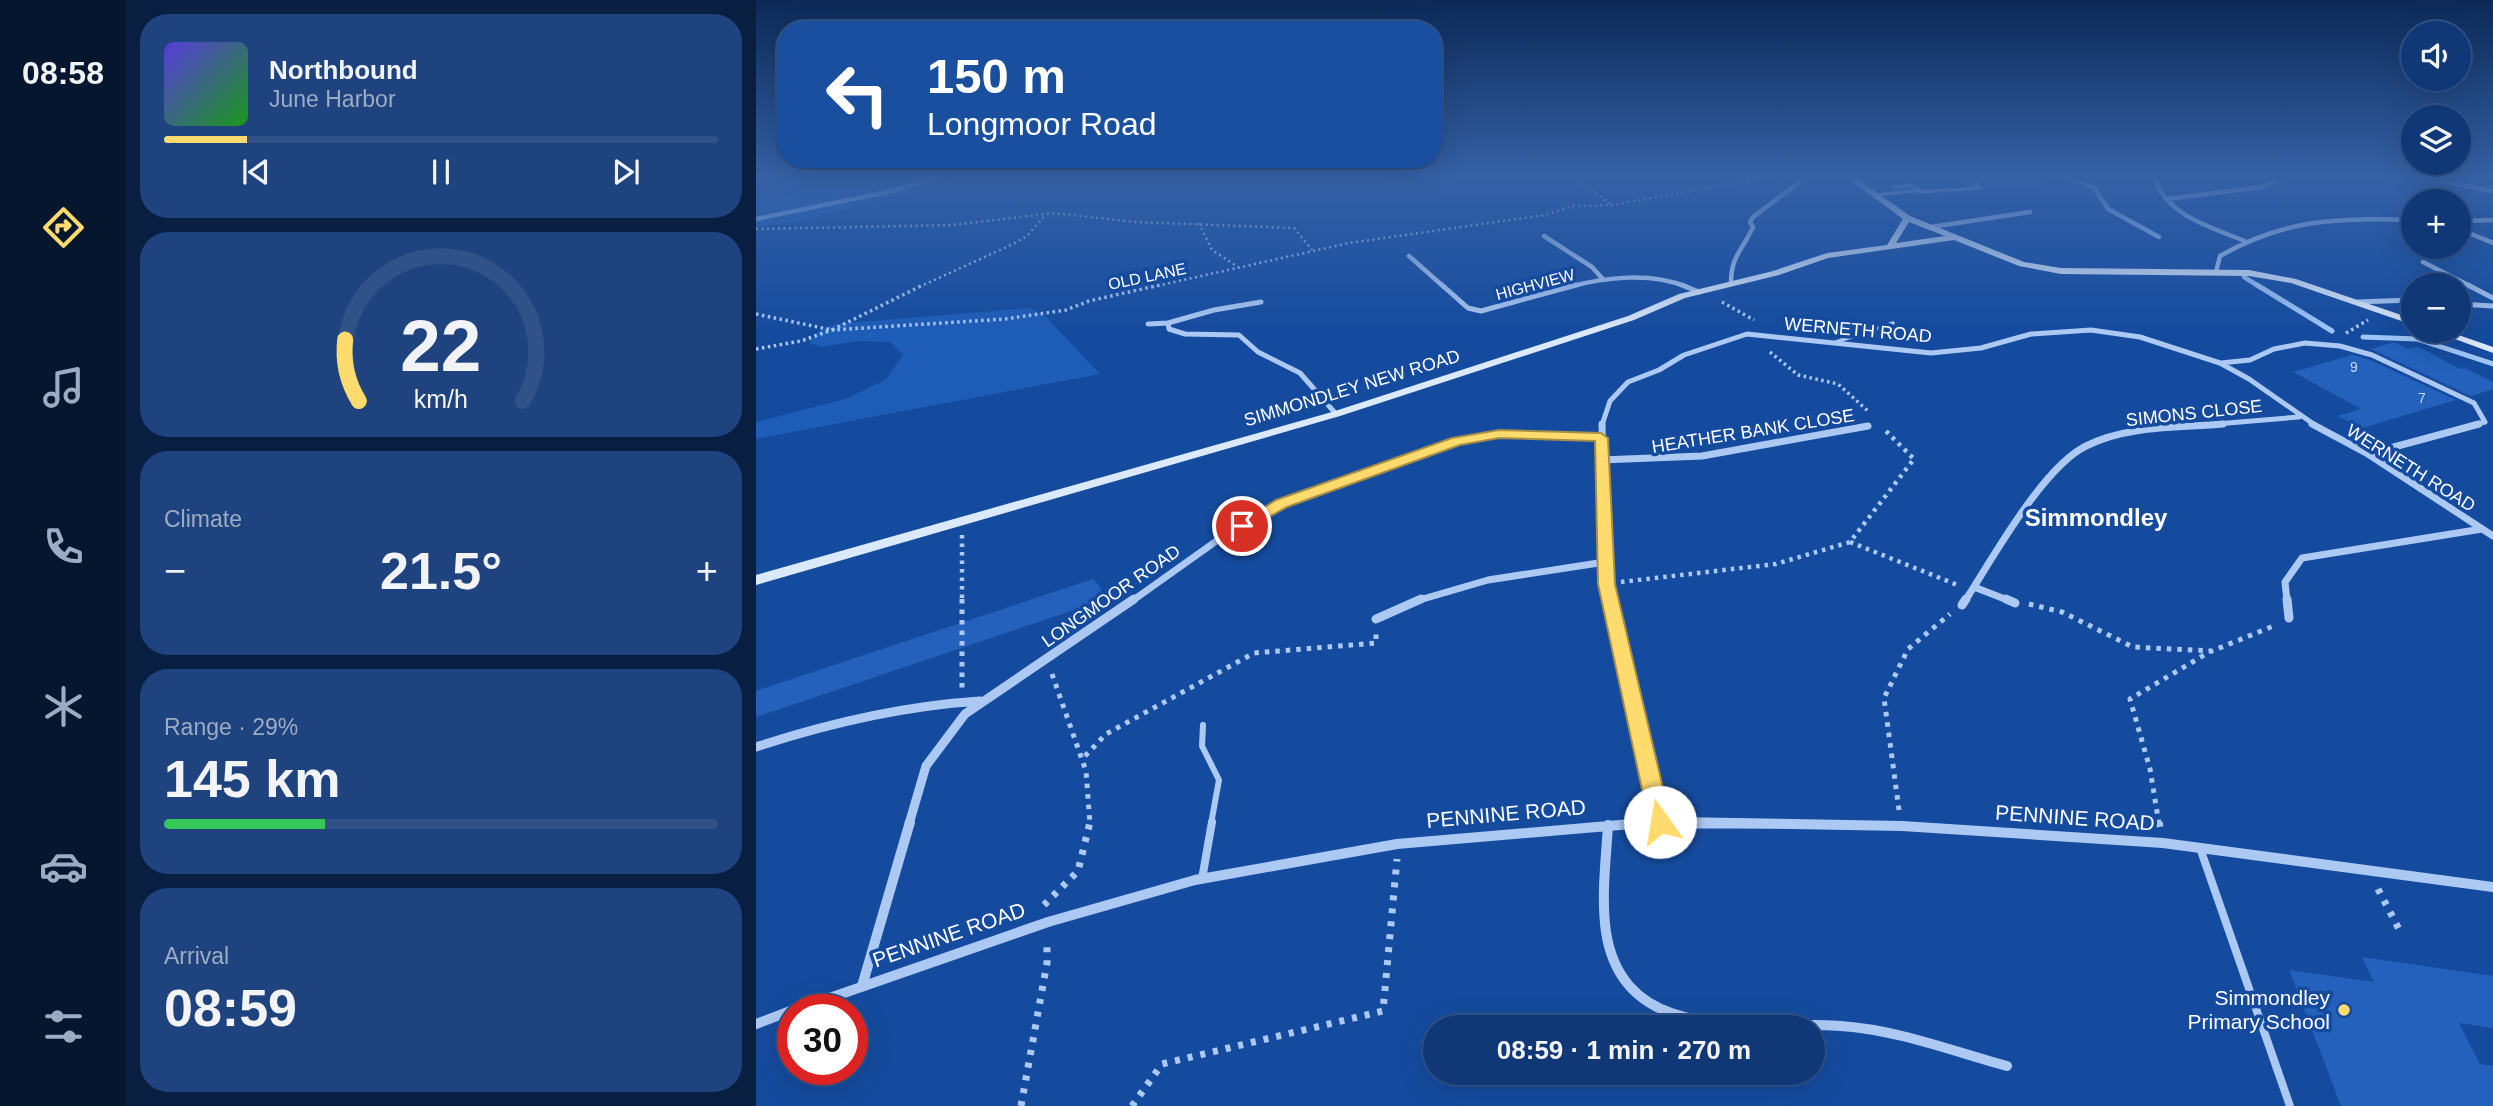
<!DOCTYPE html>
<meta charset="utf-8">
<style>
:root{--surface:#103876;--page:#1e437e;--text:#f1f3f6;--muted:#9cacc5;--line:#305288;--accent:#ffdb6e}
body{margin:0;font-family:Arial,sans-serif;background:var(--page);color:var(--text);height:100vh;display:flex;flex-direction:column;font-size:26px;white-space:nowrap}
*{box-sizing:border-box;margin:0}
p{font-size:23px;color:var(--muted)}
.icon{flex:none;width:38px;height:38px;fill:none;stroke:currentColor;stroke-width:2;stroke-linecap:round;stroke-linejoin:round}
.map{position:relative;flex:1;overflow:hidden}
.drawer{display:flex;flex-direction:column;gap:14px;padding:14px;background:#091f41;width:630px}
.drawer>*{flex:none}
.banner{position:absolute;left:21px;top:21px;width:665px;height:147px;border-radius:28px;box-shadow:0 7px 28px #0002,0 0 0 2px var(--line);background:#1a4fa0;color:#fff;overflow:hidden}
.tools{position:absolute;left:1645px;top:21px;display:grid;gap:14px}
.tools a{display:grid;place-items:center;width:70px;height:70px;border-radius:50%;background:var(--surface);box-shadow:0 7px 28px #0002,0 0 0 2px var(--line);font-size:35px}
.speed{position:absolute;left:21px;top:994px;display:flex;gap:14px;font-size:35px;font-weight:700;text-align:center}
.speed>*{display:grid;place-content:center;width:91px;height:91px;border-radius:50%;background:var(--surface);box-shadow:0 7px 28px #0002,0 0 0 2px var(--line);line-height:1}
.speed .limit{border:10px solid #d22;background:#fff;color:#111}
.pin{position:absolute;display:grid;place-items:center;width:60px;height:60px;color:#fff;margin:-30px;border:4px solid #fff;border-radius:50%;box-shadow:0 2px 7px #0007}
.me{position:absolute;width:77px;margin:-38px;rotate:347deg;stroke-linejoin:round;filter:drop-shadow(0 0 5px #0008)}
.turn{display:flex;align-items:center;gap:24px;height:147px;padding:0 35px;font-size:32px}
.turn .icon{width:91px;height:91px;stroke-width:2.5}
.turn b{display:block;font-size:49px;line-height:60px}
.big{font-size:52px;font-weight:600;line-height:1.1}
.drawer .tile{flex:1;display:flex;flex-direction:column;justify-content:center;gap:10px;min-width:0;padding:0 24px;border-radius:28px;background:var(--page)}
.drawer .dial{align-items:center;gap:0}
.dial svg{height:182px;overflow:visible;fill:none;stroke:var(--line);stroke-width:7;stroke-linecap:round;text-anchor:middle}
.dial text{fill:var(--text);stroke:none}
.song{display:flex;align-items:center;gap:21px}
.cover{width:84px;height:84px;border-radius:10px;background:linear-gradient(135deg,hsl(250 70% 55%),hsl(120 70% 35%))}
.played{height:7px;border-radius:4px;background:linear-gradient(90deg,var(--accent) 15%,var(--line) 15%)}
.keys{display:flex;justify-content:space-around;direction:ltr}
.heat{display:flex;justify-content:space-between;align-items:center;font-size:38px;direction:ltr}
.charge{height:10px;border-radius:5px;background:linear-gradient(90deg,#34c759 29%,var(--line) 0)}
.trip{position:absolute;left:667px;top:1015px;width:402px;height:70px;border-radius:35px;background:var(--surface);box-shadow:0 7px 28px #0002,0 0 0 2px var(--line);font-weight:600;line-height:70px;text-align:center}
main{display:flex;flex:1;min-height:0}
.tab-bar{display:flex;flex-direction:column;width:126px;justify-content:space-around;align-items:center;background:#06162f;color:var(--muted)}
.tab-bar .icon{width:49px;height:49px}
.tab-bar .on{color:var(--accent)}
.tab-bar b{font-size:32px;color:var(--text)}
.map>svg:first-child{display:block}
</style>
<main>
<nav class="tab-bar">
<b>08:58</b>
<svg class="icon on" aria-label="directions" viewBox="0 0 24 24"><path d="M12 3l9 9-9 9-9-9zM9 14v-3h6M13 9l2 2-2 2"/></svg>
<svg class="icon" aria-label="music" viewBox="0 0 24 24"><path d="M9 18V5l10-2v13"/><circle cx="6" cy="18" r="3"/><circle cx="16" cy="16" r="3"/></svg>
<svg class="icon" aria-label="phone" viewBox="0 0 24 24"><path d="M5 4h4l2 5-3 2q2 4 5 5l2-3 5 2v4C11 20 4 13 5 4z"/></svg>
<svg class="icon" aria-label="climate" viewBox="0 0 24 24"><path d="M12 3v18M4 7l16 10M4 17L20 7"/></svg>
<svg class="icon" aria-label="car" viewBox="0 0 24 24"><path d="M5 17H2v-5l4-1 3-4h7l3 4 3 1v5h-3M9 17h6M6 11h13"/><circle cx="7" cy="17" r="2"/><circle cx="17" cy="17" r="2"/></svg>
<svg class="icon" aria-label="filters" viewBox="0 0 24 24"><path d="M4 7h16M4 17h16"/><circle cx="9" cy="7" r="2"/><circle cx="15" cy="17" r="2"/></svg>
</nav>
<section class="drawer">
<div class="tile">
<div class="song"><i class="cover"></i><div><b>Northbound</b><p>June Harbor</p></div></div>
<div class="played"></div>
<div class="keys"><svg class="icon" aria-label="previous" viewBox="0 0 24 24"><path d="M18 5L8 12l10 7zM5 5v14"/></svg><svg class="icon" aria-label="pause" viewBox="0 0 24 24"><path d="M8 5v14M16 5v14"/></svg><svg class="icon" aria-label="next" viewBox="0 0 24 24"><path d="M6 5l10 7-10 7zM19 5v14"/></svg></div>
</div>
<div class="tile dial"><svg viewBox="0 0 100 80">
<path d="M14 69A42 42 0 1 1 86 69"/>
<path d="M14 69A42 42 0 0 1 8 42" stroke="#ffdb6e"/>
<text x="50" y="56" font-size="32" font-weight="700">22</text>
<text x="50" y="72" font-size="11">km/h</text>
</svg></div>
<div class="tile"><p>Climate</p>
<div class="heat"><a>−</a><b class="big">21.5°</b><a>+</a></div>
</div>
<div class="tile"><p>Range · 29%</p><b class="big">145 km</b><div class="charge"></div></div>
<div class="tile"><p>Arrival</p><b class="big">08:59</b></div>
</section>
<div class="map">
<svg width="1737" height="1106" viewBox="0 0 1737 1106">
<rect width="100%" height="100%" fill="#154b9e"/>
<path fill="#1d5cb7" d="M31 177H215L45 221 0 227V194L34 178Z
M1192 177H1284L1290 184 1217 190Z
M274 308 290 317 344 374 0 439V422L89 399 129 380 147 355 134 342 101 341 66 347 53 343 63 331 79 324Z"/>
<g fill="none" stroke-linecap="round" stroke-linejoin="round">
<path stroke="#9ec4f6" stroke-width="4.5" d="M1312 177 1338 188 1352 209 1403 237
M0 219 136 191 183 177
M1488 277 1504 287"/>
<path stroke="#9ec4f6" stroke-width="5" d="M1501 285 1576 331
M1607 337 1661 339 1737 364"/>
</g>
<path fill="#2361bc" d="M1639 342 1652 349 1663 347 1704 369 1709 368 1737 382V389L1715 396 1615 349Z
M1596 355 1614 360 1700 400 1606 428 1581 416 1605 409 1537 372Z
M337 579 344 587 348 600 0 717V691Z
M1606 957 1737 976V1028L1703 1023 1724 1064 1737 1066V1106H1585L1533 970 1618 982Z"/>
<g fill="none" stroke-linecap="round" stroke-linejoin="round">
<path stroke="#acc9f3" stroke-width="2.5" stroke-dasharray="2 3.5" stroke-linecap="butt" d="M817 177 855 204
M1070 177 1081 179
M443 223 456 250 482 267
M0 229 196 225 298 213 379 222 538 228 556 250
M163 287 257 244 271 236 289 215
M396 287 593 243 789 215 817 206 856 205 1015 177"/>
<path stroke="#acc9f3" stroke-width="3.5" stroke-dasharray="2.5 3.5" stroke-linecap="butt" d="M966 302 998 320
M0 314 76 330 167 285
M1590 333 1612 320
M0 349 45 341 76 330 249 319 310 310 333 301 404 285
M1014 352 1042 375 1082 384 1112 411"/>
<path stroke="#acc9f3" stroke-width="4.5" stroke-dasharray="3.5 5" stroke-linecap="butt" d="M206 535V601
M1094 542 1204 586
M865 582 1020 564 1094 542 1158 459 1127 428"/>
<path stroke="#acc9f3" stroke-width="5" stroke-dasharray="4.5 6" stroke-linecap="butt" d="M206 599V688
M1273 604 1306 612 1377 647 1456 651 1520 625
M296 674 330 771 334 824
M329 756 350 734 498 653 620 643V633
M1143 810 1128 698 1152 649 1194 614
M1403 824 1394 769 1374 699 1455 651"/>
<path stroke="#acc9f3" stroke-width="7" stroke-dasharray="5 8" stroke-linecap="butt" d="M1403 822 1404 827
M1622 889 1646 935
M288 905 322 871 334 822
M265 1106 291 963V940
M376 1106 406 1064 627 1011 641 859"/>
<path stroke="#acc9f3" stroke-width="3.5" d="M1163 192 1224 188 1218 184 1225 177
M1120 195 1164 190 1154 185 1139 187
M1080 342 1137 323"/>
<path stroke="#acc9f3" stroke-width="6" d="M447 725 446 746 463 780 455 824"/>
<path stroke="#acc9f3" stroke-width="8" d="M1444 848 1534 1106
M446 879 456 822"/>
<path stroke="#acc9f3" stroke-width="4.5" d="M1398 177C1411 216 1454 227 1489 241
M1664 177 1737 191
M1410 199 1506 187 1517 182
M1703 221 1737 220
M1175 227 1274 212
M1703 229 1737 243
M788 236 836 267 846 278
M653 256 688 287
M1667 262 1716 287
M1460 272 1464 256C1530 218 1583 218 1657 220
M975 283C975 256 986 251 997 227L994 222 997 217 1050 177
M813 287C849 277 895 272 931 287"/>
<path stroke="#acc9f3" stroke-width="5" d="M686 285 712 308 725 311 820 285
M926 285 943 292
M1712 285 1737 298
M505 302 458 310 412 323 413 329 429 334 483 335 502 352 544 373 580 414
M1601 302 1657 300
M1703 304 1737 306
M392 324 412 323
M1465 363 1494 360 1518 349 1549 343 1584 346 1616 355 1718 403 1729 422 1716 425
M846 425 854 401 872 382 903 370 928 355 991 334 1175 353 1225 348 1275 334 1335 330 1384 337 1464 363 1493 379 1559 425
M1448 425 1543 417"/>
<path stroke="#acc9f3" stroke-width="7" d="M846 424 850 584 854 601
M1556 424 1612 454 1737 536
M1612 454 1723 424
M845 460 946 456 1112 426
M1218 587 1254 601
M376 601 466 537 526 504 701 441 743 434 845 438
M660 601 732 580 849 562
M1209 601C1237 558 1286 468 1330 446 1371 425 1423 428 1467 424
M1531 601 1529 582 1546 558 1726 529"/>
<path stroke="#acc9f3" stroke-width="9" d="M853 599 904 822
M1250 599 1259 603
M1531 599 1533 618
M1206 605 1210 599
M620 619 665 599
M0 747C73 723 147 706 224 701
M153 824 170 766 209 714 378 599
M869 824H1027"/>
<path stroke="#acc9f3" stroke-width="10" d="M921 822 1146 826 1407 843 1737 887
M852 825C850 860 845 896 850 932 868 1048 999 1019 1085 1026 1142 1030 1196 1051 1251 1066
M106 986 154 822
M39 1010 292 922 439 880 641 844 899 822
M0 1024 37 1010"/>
<path fill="#dbe9fd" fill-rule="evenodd" d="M1090 177H1099L1154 216 1268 262 1305 268 1493 270 1540 279 1657 319V325L1535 283 1493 276 1305 274 1263 266 1198 240 1072 258 1023 275 929 298 878 320 584 416 0 585V575L576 412 872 316 923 294 1017 271 1071 253 1131 245 1147 219ZM1153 222 1189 236 1140 243Z
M1677 331H1691L1737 347V353Z"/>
</g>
<linearGradient id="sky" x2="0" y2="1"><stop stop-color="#0c2957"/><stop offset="0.53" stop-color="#3561a6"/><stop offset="1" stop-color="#3561a6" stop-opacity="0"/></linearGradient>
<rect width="1737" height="332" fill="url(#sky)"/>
<path fill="#ffdb6e" stroke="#a68e48" stroke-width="2" d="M743 430 845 433 852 438 859 584 915 822 911 828 904 831 896 828 893 822 842 584 839 441 743 438 704 445 531 507 491 529 486 531 478 526 520 500 696 438Z"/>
<circle fill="#ffdb6e" stroke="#154b9e" stroke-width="2.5" cx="1588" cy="1010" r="7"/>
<g text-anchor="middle" stroke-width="7" stroke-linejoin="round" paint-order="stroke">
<g font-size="14" fill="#c8d8ee">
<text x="1598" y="372">9</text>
<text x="1666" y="403">7</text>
</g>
<g font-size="16" fill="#fff" stroke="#154b9e">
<text transform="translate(391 276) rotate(-12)" y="6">OLD LANE</text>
<text transform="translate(779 284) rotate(-15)" y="6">HIGHVIEW</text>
</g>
<g font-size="18" fill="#fff" stroke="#154b9e">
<text transform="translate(1102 330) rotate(5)" y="6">WERNETH ROAD</text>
<text transform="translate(596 388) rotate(-17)" y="6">SIMMONDLEY NEW ROAD</text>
<text transform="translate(1438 413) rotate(-6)" y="6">SIMONS CLOSE</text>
<text transform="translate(997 431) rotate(-9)" y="6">HEATHER BANK CLOSE</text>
<text transform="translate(1655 468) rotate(32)" y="6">WERNETH ROAD</text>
<text transform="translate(355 596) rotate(-35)" y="6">LONGMOOR ROAD</text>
</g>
<g font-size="21" fill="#fff" stroke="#154b9e">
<text transform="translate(750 814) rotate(-5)" y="7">PENNINE ROAD</text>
<text transform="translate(1319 818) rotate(4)" y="7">PENNINE ROAD</text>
<text transform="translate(193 935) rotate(-19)" y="7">PENNINE ROAD</text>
</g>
<g font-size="21" fill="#fff" stroke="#154b9e" text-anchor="end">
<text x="1574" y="1005">Simmondley<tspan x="1574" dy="24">Primary School</tspan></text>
</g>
<g font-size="24" font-weight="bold" fill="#fff" stroke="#154b9e">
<text x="1340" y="526">Simmondley</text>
</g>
</g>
</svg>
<div class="tools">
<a><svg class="icon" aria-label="sound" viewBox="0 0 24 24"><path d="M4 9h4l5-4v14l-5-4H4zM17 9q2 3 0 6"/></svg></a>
<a><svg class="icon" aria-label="layers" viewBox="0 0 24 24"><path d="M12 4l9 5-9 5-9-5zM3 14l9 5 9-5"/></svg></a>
<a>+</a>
<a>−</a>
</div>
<div class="speed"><div class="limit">30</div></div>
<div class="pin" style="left:486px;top:526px;background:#d93025"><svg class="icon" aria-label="arrive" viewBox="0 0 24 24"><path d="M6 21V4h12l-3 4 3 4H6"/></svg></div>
<svg class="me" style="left:904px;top:822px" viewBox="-20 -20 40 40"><circle r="19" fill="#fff"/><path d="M0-13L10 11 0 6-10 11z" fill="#ffdb6e"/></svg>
<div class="trip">08:59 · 1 min · 270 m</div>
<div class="banner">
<div class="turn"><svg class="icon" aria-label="left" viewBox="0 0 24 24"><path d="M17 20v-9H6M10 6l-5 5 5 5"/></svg><div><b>150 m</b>Longmoor Road</div></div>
</div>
</div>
</main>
